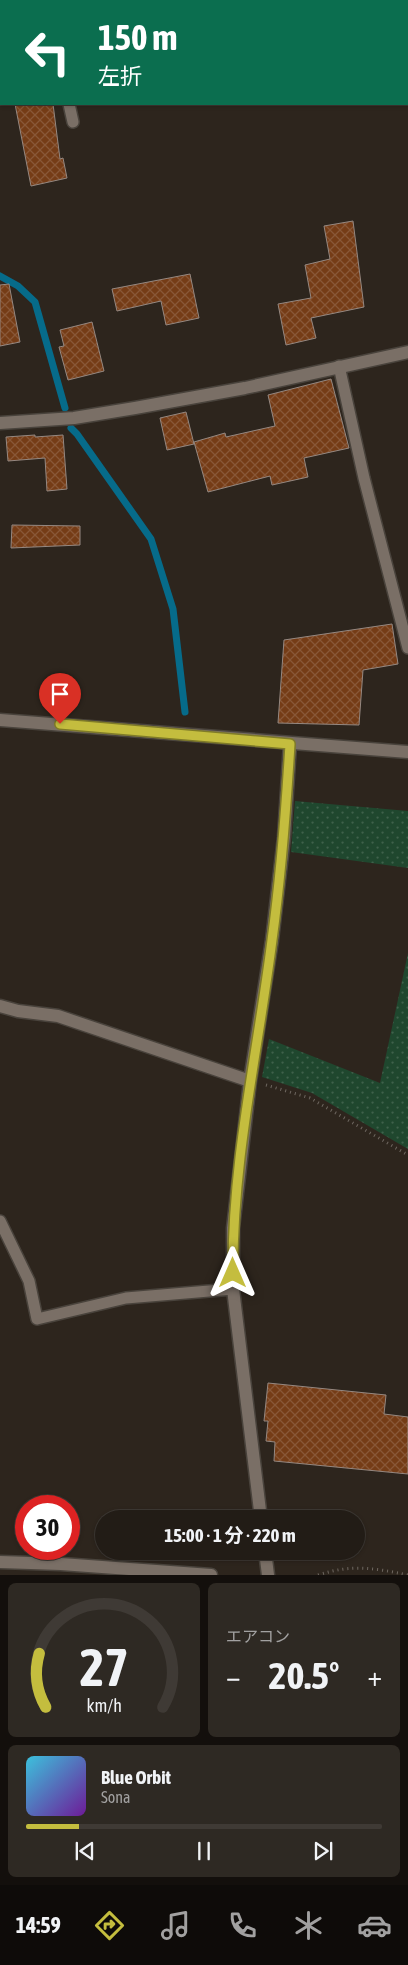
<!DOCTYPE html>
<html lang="ja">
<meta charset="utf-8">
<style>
:root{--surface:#221c16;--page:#2e2923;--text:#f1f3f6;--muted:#a2a1a1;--line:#3f3a35;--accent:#c4bd3e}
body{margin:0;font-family:"Asap Condensed","Noto Sans JP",sans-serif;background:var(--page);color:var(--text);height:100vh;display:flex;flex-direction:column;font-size:19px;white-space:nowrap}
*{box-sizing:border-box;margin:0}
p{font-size:16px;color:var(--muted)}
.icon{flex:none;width:28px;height:28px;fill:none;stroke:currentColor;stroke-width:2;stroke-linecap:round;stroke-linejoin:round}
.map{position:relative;height:1575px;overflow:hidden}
.side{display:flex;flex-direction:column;gap:8px;padding:8px;background:#130f0c;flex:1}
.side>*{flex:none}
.top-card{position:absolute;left:0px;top:0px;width:409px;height:105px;box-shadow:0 1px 4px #0004,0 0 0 1px var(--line);background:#0b6e4f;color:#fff;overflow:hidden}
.speed{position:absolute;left:15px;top:1495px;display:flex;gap:10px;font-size:25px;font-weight:700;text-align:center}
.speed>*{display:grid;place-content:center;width:65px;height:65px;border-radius:50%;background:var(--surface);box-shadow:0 1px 4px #0004,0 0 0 1px var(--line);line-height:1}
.speed .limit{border:8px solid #d22;background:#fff;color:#111}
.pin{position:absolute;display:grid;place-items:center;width:42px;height:42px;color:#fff;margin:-51px -21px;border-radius:50% 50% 50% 0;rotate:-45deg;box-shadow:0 0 5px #0007}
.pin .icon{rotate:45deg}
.me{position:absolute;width:55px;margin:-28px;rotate:0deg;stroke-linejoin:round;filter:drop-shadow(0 0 4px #0008)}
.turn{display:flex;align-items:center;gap:18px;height:105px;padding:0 15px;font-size:22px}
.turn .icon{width:65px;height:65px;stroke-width:2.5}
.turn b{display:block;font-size:35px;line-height:42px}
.big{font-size:38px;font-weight:700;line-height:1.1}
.side .tile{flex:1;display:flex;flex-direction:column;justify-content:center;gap:8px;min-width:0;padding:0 18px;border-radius:8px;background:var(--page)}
.side .dial{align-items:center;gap:0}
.dial svg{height:130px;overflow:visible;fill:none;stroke:var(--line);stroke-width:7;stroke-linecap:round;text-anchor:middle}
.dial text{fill:var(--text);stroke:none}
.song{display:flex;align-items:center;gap:15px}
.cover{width:60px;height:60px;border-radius:8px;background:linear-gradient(135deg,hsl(190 70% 55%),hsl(280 70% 35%))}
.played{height:5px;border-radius:2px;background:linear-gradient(90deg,var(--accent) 15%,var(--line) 15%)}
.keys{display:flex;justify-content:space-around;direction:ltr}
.heat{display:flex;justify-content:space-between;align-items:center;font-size:28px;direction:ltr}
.side .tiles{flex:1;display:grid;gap:8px;grid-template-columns:1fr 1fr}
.tile:last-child{grid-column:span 2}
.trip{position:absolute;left:95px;top:1510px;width:270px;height:50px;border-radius:25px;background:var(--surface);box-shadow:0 1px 4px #0004,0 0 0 1px var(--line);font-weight:700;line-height:50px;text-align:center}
.dock{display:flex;height:80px;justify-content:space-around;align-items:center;background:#0e0b09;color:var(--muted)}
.dock .icon{width:35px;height:35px}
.dock .active{color:var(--accent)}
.dock b{font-size:22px;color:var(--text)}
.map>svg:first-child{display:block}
</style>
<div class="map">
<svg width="408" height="1575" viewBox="0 0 408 1575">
<defs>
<pattern id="grass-dots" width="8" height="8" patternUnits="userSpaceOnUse" patternTransform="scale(1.25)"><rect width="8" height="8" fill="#1f472e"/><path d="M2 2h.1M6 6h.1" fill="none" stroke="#3f614b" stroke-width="1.8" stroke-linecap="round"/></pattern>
<pattern id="building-cross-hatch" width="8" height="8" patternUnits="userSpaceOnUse" patternTransform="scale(1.25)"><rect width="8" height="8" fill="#753c16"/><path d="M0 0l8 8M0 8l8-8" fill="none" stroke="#885737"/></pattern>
</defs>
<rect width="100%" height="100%" fill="#2d251d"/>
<path fill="url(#grass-dots)" d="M295 801 408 811V868L291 852Z
M408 953V1149L312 1093 262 1077 269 1039 380 1083Z"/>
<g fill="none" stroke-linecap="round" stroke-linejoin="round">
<path stroke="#066b8a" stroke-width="7" d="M0 276 18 286 35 302 65 408
M71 428 77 434 151 539 173 609 185 712"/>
</g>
<path fill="url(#building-cross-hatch)" stroke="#958881" d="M15 104H53L60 159 63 158 67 178 31 186Z
M353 221 364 307 311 318 316 338 286 345 278 304 311 298 305 265 330 259 324 226Z
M190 274 199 318 166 325 161 301 117 311 112 289Z
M9 284 20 342 0 346V285Z
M92 322 104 371 68 380 59 347 64 346 60 330Z
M331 379 349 448 304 458 308 477 272 485 270 476 208 492 194 442 225 433 226 437 275 426 268 395Z
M186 412 194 444 167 450 160 418Z
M35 435V437L63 435 67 489 47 491 45 458 8 461 6 437Z
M12 525 80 526V545L11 548Z
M392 624 398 664 363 670 359 725 278 723 284 640Z
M268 1383 386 1395 384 1414 408 1417V1474L274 1461 275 1442 266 1441 268 1421H264Z"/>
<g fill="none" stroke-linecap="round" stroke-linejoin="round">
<defs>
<path id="lane" d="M51 0V1
M69 104 73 122
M339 366 364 478 408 648
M0 1221 29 1281 37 1319 126 1298 233 1289"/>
<path id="street" d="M0 423 74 418 135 408 245 388 408 352
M0 1006 18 1011 58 1016 250 1081
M261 1519 233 1289V1228L250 1081 272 940 284 837 290 744
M265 1551 268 1575
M0 1562 61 1564 211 1575"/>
<path id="secondary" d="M0 720 408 752"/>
</defs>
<use href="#lane" stroke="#49433c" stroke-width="14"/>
<use href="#street" stroke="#49433c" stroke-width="15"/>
<use href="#secondary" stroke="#49433c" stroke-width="15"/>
<path stroke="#6f6861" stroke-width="3" stroke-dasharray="1 4" stroke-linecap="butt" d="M266 1085 310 1098 408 1155
M318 1575C352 1564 374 1568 408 1575"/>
<use href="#lane" stroke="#7a6f66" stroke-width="11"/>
<use href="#street" stroke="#7a6f66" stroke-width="12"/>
<use href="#secondary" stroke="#7a6f66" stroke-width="12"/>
</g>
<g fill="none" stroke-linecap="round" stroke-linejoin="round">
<defs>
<path id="route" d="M60 724 290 744C286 810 281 875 272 940 258 1051 232 1161 233 1273"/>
</defs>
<use href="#route" stroke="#7f7b28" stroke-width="12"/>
<use href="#route" stroke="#c4bd3e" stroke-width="9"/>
</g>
</svg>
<div class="speed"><div class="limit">30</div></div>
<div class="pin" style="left:60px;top:724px;background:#d93025"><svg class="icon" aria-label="arrive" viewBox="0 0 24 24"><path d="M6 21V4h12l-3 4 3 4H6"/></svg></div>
<svg class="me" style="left:233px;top:1273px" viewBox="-20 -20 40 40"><path d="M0-17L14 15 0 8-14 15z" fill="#c4bd3e" stroke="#fff" stroke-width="4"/></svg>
<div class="trip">15:00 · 1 分 · 220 m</div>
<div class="top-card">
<div class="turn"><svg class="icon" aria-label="left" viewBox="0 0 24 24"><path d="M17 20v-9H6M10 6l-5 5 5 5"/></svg><div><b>150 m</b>左折</div></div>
</div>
</div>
<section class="side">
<div class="tiles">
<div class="tile dial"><svg viewBox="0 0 100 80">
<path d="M14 69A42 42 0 1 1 86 69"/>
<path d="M14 69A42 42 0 0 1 10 36" stroke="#c4bd3e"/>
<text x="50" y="56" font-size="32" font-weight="700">27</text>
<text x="50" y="72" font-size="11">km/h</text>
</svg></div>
<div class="tile"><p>エアコン</p>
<div class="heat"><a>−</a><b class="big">20.5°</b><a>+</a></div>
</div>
<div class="tile">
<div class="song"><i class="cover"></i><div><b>Blue Orbit</b><p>Sona</p></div></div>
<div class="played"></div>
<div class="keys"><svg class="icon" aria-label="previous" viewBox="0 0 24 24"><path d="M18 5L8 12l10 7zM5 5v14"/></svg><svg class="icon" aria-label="pause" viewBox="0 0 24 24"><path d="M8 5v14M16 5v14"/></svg><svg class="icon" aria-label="next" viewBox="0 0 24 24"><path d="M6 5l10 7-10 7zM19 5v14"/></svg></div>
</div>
</div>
</section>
<nav class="dock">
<b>14:59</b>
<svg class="icon active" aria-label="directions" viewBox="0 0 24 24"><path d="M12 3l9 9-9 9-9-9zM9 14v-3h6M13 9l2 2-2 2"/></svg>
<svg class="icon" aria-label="music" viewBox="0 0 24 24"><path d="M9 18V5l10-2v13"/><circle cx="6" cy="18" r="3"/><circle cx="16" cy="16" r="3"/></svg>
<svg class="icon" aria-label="phone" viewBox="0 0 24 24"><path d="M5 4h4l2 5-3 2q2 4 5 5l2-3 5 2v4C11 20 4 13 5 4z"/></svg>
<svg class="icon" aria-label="climate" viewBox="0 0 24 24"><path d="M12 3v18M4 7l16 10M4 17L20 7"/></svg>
<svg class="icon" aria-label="car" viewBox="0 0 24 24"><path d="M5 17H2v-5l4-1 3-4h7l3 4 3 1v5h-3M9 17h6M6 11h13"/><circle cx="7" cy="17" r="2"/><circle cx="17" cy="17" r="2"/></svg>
</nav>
